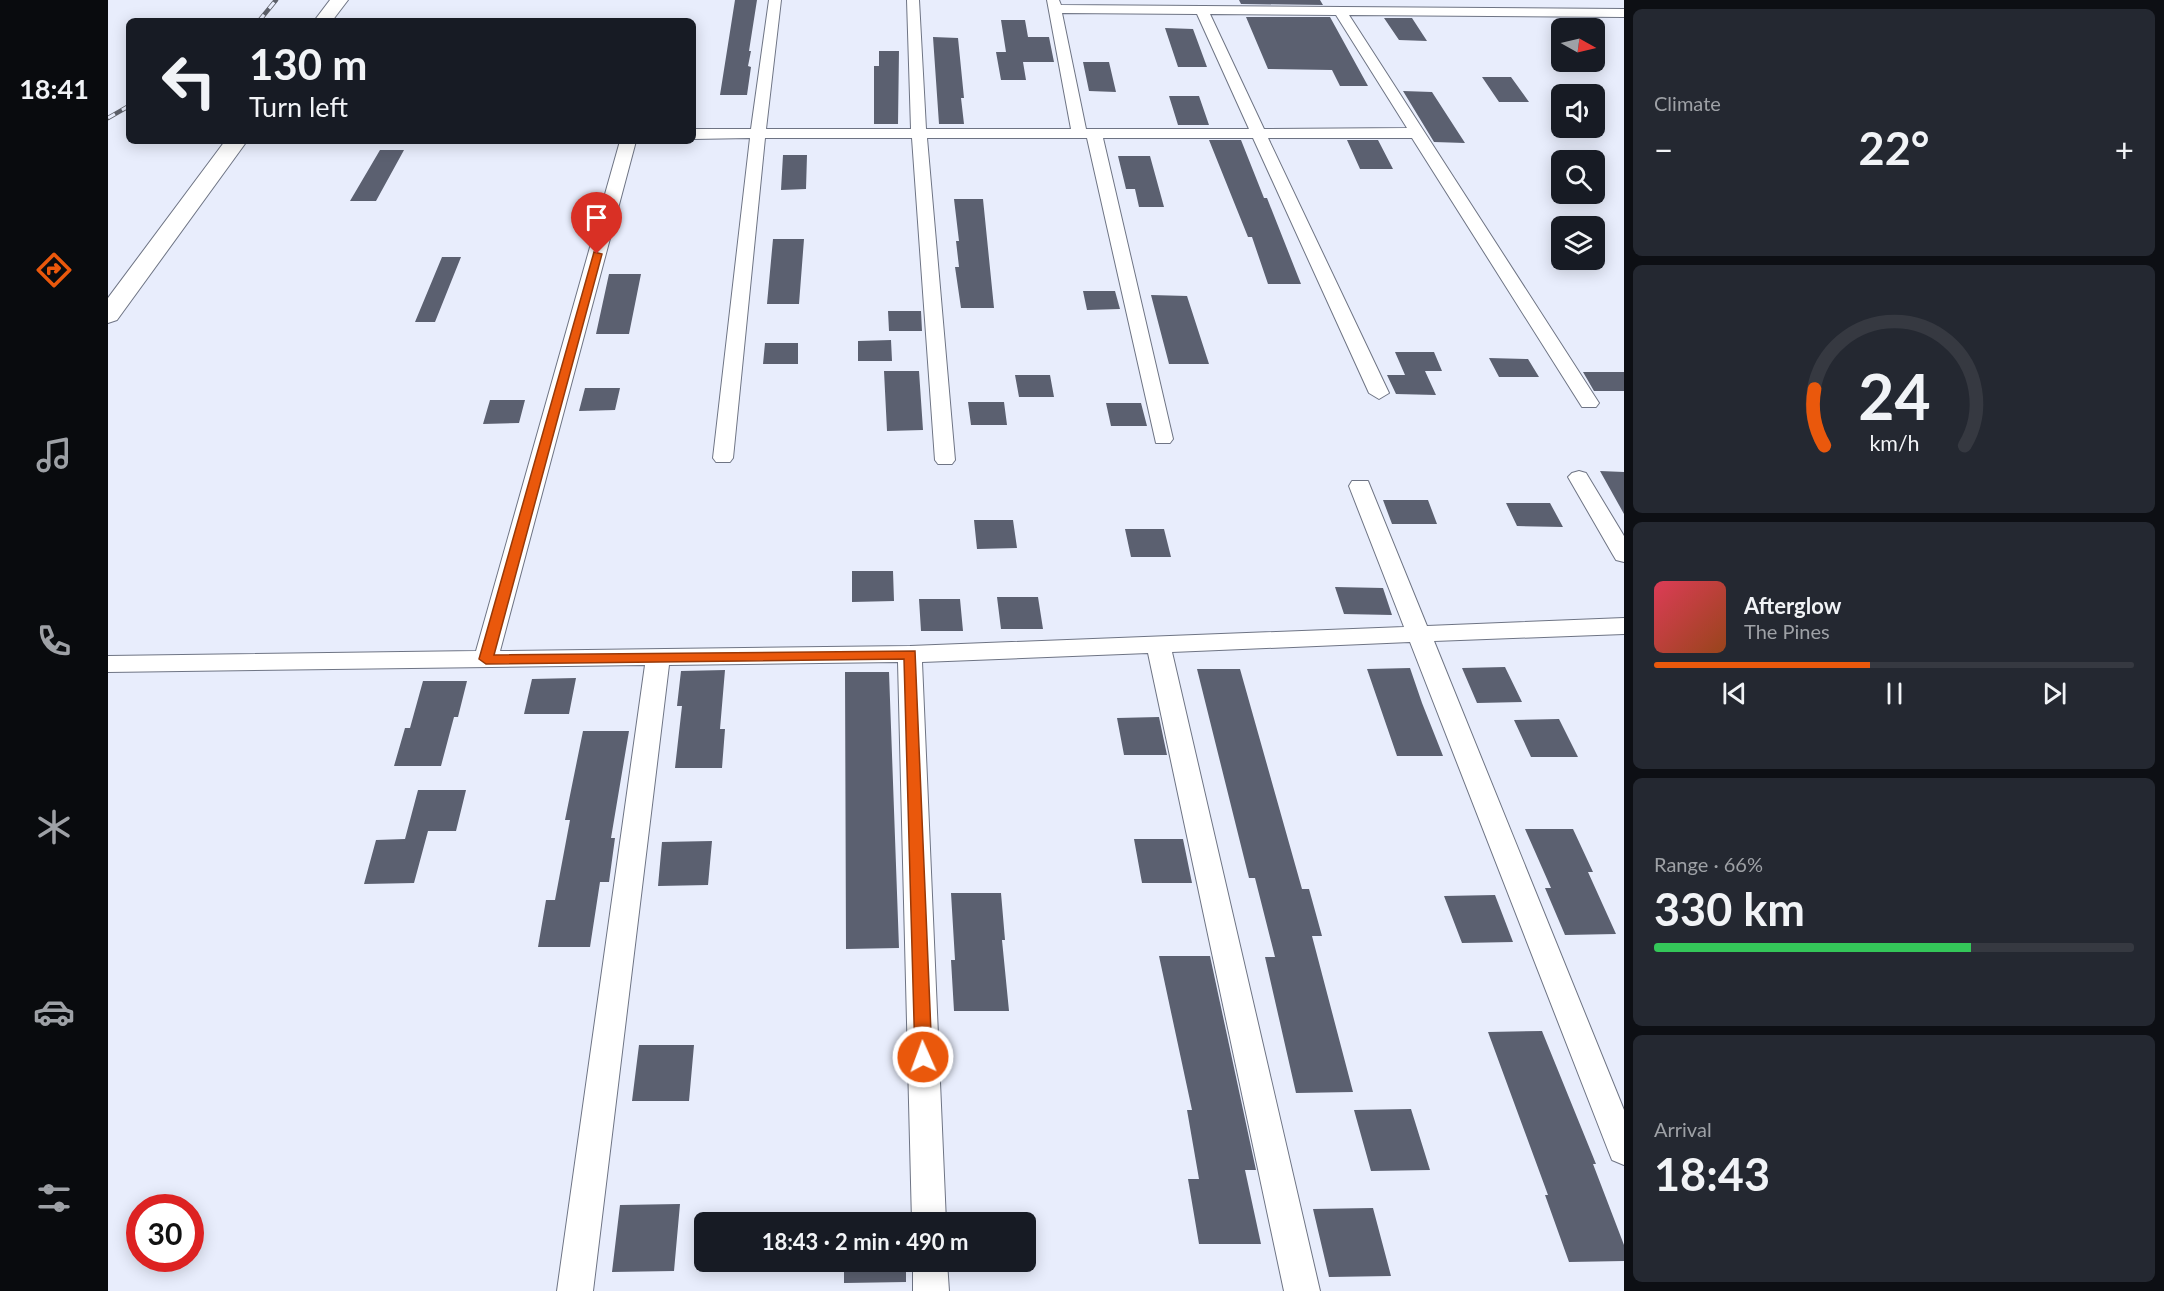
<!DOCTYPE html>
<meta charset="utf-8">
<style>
:root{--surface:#171b24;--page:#242831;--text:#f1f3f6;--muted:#9ea1a6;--line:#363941;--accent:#ea580c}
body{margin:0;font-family:Lato,sans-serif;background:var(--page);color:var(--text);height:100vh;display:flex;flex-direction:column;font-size:22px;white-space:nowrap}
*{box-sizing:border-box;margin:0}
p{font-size:20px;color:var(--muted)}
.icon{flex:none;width:33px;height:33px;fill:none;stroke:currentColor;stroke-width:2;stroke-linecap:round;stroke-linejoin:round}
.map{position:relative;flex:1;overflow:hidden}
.side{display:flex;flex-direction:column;gap:9px;padding:9px;background:#0d0f14;width:540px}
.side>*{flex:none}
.guide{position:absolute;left:18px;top:18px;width:570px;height:126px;border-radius:9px;box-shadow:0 3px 15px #0003;background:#171b24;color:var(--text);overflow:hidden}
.needle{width:39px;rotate:98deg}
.controls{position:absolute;left:1443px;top:18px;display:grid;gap:12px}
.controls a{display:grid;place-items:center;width:54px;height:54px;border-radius:9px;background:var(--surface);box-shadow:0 3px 15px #0003;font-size:30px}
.speed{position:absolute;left:18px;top:1194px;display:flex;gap:12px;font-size:30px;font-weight:700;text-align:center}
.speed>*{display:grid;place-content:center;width:78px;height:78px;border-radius:50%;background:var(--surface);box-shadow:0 3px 15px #0003;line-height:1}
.speed .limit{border:9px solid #d22;background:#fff;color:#111}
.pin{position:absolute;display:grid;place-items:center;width:51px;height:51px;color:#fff;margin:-62px -26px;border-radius:50% 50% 50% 0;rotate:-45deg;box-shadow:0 0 6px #0007}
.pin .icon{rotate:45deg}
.me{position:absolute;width:66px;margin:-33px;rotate:358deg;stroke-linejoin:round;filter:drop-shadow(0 0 4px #0008)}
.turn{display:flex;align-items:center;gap:21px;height:126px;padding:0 24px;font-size:27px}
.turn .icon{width:78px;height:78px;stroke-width:2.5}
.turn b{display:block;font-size:42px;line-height:51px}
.big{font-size:45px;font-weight:700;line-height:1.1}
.side .widget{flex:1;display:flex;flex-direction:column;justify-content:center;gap:9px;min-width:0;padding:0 21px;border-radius:9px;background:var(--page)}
.side .dial{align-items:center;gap:0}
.dial svg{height:156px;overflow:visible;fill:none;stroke:var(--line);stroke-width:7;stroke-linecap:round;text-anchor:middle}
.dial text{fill:var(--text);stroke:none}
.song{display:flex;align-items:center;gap:18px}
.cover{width:72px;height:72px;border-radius:9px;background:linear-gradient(135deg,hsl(350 70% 55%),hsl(20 70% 35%))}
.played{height:6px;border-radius:3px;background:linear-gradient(90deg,var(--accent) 45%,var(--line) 45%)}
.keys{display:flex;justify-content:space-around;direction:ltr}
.heat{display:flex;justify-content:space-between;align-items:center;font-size:33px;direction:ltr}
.charge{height:9px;border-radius:4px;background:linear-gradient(90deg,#34c759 66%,var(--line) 0)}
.trip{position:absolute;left:586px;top:1212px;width:342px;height:60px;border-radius:9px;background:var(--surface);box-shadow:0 3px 15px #0003;font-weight:700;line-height:60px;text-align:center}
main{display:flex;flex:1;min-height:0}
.menu{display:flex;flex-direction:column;width:108px;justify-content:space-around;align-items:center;background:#090b0e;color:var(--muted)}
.menu .icon{width:42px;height:42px}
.menu .on{color:var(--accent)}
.menu b{font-size:27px;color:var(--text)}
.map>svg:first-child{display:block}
</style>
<main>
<nav class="menu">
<b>18:41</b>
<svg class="icon on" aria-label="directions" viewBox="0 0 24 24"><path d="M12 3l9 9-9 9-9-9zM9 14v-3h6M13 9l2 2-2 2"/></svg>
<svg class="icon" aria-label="music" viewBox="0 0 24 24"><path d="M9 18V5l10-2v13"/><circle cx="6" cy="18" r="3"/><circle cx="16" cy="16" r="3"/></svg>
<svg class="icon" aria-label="phone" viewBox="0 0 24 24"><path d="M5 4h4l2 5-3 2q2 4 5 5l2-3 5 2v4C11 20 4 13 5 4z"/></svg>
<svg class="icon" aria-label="climate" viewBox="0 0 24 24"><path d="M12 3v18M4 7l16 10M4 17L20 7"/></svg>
<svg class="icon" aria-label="car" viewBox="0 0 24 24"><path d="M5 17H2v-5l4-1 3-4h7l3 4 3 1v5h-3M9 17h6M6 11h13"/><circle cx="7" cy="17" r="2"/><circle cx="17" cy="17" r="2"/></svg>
<svg class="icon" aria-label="filters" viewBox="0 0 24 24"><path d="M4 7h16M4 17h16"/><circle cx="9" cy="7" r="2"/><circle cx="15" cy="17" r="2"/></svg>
</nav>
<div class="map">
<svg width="1516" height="1291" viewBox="0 0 1516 1291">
<rect width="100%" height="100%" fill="#e8edfc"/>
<path fill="#5b6070" d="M627 0H649L641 51H643L640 66 643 67 639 95H612Z
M1131 0H1212L1215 5 1133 4Z
M1138 17H1222L1260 86H1232L1224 70 1160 69Z
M1276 18H1304L1319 41 1291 40Z
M893 20H917L920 37H941L946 62H915L918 80H893L888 52H898Z
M1057 28 1085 29 1099 67H1070Z
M825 37 850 38 856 98H853L856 124H831Z
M771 51H791L790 124H766V66H771Z
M975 62H1001L1008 92 981 91Z
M1374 77H1403L1421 102H1391Z
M1295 91 1324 92 1357 143 1326 142Z
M1061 96H1091L1101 125H1070Z
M1101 140H1133L1156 198H1159L1193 284H1160L1144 237H1140Z
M1239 140H1270L1285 169H1252Z
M272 150H296L268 201H242Z
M675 155H699L698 189 673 190Z
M1010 156H1042L1056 207H1031L1027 189H1018Z
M846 199H875L886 308H853L847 267H851L848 241H851Z
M665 239H696L691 304H659Z
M334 257H353L327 322H307Z
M501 274H533L521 334H488Z
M975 291H1007L1012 309 979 310Z
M1043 295 1079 296 1101 364H1061Z
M780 311H813L814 331H781Z
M783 340 784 361H750V341Z
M657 343H690V364H655Z
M1287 352H1326L1334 371H1317L1328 395 1288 394 1279 375H1297Z
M1381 358 1420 359 1431 377H1391Z
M776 371H811L815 430 779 431Z
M1475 372H1516V391H1486Z
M907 375H942L946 397H911Z
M477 388H512L507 410 471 411Z
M382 400H417L411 423 375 424Z
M860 402H896L899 425H863Z
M998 403H1033L1039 426H1003Z
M1492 471 1516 472V514Z
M1275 500H1320L1329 524H1284Z
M1398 503H1442L1455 527 1409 526Z
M866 520H905L909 548 869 549Z
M1017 529H1056L1063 557H1023Z
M744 571H785L786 601 744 602Z
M1227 587 1275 588 1284 615 1236 614Z
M889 597H930L935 629H893Z
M811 599H852L855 631H813Z
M1397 667 1414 702 1369 703 1354 668Z
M1302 668 1314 703 1335 756H1289L1259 669Z
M1089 669H1132L1194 889H1201L1214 936H1204L1245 1092 1188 1093 1157 957H1167L1147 878H1141Z
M617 670 612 729H617L614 768H567L574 706H569L573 671Z
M737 672H781L791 948 738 949Z
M468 678 461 714H416L424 679Z
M315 681H359L350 717H346L333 766H286L297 728H302Z
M1051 717 1059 755H1016L1009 718Z
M1451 719 1470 757H1423L1406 720Z
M475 731H521L503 838H507L501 882H492L482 947H430L438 900H447L462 820H457Z
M310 790H358L348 831H320L306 883 256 884 268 840 297 839Z
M1417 829H1465L1485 872H1480L1508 934 1457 935 1437 888H1443Z
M1026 839H1075L1084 883H1034Z
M604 841 600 885 550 886 554 842Z
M843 893H893L897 940H894L901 1011H846L843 960H847Z
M1387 895 1405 942 1354 943 1336 896Z
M1051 956H1102L1148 1170H1137L1153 1244H1091L1080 1179H1091L1079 1110H1084Z
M1434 1031 1488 1164H1485L1516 1245V1261L1461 1262 1437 1195H1440L1380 1032Z
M531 1045H586L581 1101H524Z
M1303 1109 1322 1170 1263 1171 1246 1110Z
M572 1204 566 1271 504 1272 512 1205Z
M1265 1208 1283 1276 1221 1277 1205 1209Z
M736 1262H798V1282L736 1283Z"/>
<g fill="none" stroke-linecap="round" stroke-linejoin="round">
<defs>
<path id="street" d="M661 0H673L658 129H803L799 0H811L818 129H963L939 0H951L953 5 1516 9V17L1241 15 1491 403 1488 407H1474L1304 138H1160L1281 393 1271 399 1261 393 1145 138H995L1065 439 1062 443H1048L979 138H819L847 460 844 464H830L827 460 804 138H657L625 458 622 462H608L605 458 642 138 585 139V129H643ZM954 13 1089 14 1141 129H978ZM1102 14 1228 15 1299 128 1156 129Z
M512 141H528L392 651 802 646 1296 627 1241 486 1244 481H1260L1319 626 1516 618V634L1326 641 1516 1110V1165L1504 1160 1500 1150 1302 642 1064 652 1212 1291H1176L1040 653 814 662 838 1222H804L790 662 561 665 485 1291H449L537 665 0 672V656L368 651Z
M1471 471 1478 473 1516 536V562L1508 560 1505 555 1460 477 1464 473Z
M805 1262H839L841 1291H805Z"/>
<path id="secondary" d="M222 0H240L224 21H206Z
M117 141H139L9 320 0 323V298Z"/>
</defs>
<use href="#street" stroke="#6e7484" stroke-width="2"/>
<use href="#secondary" stroke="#6e7484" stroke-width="2"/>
<use href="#street" fill="#fff" fill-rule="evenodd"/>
<use href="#secondary" fill="#fff" fill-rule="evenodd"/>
<defs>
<path id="rail" d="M151 21 168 0
M0 118 21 106"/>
</defs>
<use href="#rail" stroke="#5e616a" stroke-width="4.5"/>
<use href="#rail" stroke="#e8edfc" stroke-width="3" stroke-dasharray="8" stroke-linecap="butt"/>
</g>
<path fill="#ea580c" stroke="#983908" stroke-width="1.5" d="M486 252 494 254 386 655 807 651 824 1057 822 1062 815 1064 809 1062 807 1057 796 659 378 664 371 659Z"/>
</svg>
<div class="controls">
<a><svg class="needle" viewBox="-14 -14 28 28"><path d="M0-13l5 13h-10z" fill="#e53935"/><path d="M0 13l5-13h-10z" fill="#9ea1a6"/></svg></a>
<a><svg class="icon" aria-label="sound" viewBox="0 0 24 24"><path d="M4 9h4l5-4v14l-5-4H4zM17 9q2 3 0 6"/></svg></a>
<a><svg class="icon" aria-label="search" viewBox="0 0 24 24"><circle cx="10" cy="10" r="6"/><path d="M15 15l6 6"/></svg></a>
<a><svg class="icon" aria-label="layers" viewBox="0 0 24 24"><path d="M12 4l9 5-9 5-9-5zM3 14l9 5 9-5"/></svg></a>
</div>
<div class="speed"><div class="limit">30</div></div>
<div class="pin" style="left:489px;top:254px;background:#d93025"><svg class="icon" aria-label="arrive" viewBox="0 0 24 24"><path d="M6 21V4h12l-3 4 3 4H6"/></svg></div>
<svg class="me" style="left:815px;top:1057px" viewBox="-20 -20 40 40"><circle r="17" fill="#ea580c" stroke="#fff" stroke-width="3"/><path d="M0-11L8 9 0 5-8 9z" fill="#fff"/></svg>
<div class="trip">18:43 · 2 min · 490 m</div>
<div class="guide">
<div class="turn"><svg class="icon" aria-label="left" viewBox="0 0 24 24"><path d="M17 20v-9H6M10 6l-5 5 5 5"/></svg><div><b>130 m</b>Turn left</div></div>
</div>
</div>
<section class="side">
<div class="widget"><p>Climate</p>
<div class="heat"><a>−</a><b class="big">22°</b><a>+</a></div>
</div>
<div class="widget dial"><svg viewBox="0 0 100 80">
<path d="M14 69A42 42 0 1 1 86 69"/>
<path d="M14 69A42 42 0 0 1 9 40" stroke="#ea580c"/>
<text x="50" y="56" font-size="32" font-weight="700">24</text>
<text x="50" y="72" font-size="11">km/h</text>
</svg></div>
<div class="widget">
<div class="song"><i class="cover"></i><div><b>Afterglow</b><p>The Pines</p></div></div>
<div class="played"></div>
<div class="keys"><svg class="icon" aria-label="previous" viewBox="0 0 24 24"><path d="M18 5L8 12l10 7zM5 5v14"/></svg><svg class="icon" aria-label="pause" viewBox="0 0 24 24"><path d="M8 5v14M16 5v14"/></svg><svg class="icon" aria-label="next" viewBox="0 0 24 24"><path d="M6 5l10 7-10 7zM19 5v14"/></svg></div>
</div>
<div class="widget"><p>Range · 66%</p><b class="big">330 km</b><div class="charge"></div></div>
<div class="widget"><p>Arrival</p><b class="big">18:43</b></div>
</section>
</main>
